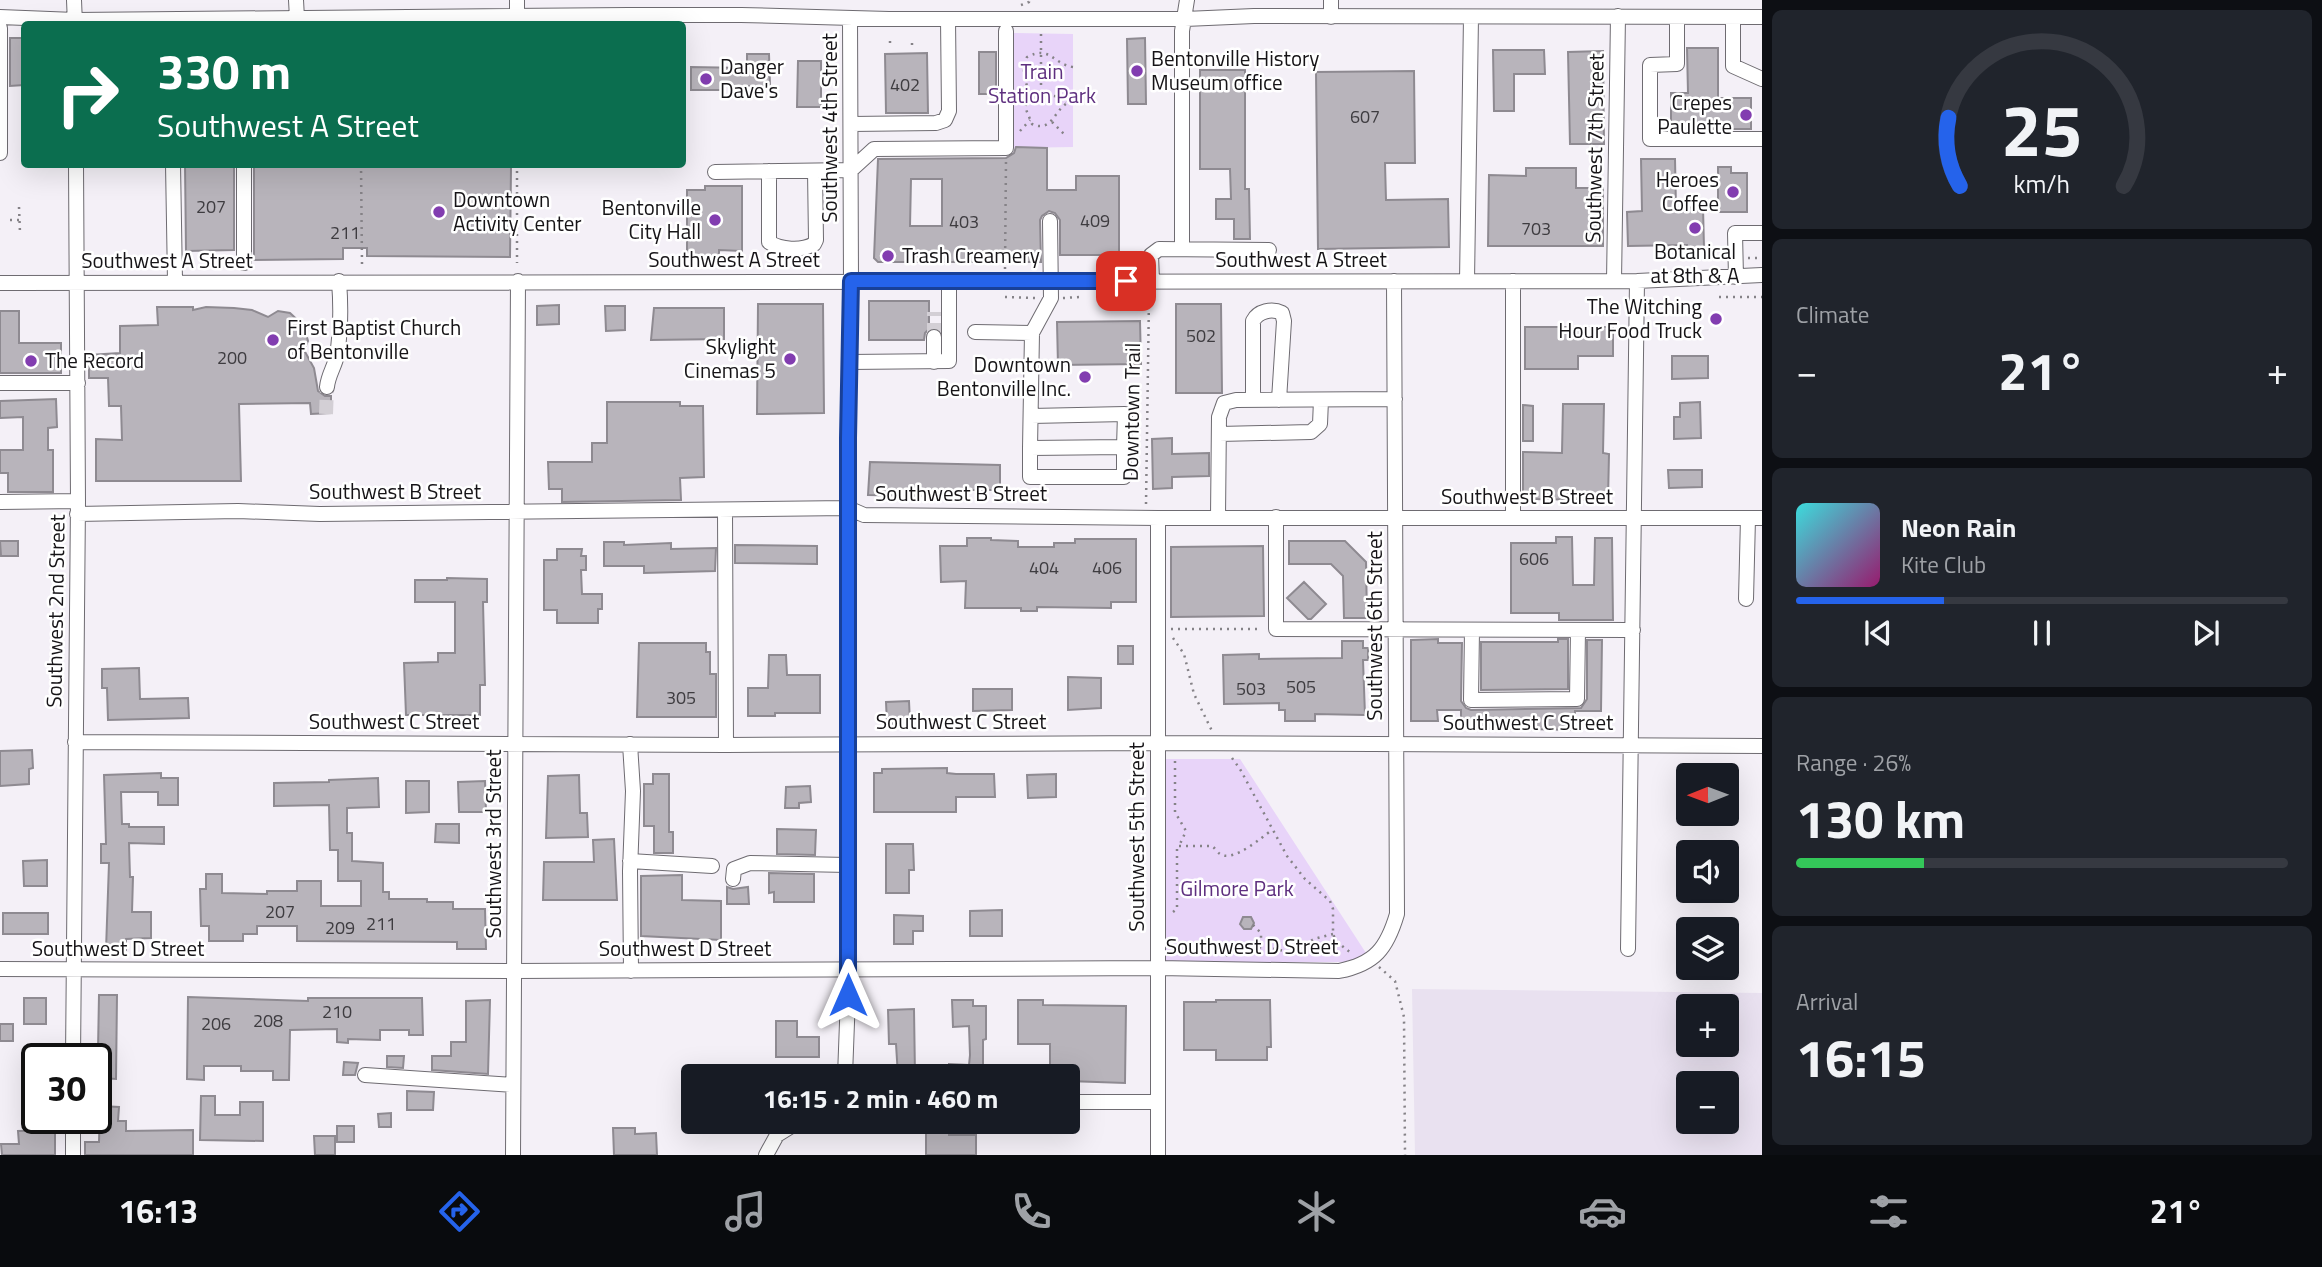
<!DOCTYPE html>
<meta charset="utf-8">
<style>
:root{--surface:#171b24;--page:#20242c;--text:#f1f3f6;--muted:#9ea1a6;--line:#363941;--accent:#2563eb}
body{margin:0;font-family:"Titillium Web",sans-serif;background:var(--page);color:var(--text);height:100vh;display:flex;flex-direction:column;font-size:26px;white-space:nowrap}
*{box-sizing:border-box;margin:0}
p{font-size:23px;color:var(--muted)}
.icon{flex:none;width:38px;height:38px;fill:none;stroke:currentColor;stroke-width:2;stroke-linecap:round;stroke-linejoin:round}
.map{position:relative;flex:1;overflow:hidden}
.sheet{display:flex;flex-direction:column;gap:10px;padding:10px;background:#0d0f14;width:560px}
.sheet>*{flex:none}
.guide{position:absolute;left:21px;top:21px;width:665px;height:147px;border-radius:7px;box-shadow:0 7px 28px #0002;background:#0b6e4f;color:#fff;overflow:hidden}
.needle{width:46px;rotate:269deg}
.controls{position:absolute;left:1676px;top:763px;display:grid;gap:14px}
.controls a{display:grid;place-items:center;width:63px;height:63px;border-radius:7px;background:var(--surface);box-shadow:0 7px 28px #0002;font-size:35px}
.speed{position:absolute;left:21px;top:1043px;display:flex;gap:14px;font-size:35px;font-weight:700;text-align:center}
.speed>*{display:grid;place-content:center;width:91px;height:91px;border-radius:50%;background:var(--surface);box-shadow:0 7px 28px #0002;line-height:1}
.speed .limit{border:4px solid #111;border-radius:10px;background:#fff;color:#111}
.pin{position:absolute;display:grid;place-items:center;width:60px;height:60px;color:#fff;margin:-30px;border-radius:14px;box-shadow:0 4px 10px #0006}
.me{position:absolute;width:77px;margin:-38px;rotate:0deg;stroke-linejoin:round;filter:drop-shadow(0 0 5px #0008)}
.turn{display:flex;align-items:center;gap:24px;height:147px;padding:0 21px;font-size:32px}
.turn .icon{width:91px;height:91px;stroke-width:2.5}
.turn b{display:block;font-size:49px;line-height:60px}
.big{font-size:52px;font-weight:700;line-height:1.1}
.sheet .card{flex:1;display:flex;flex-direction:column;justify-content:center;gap:10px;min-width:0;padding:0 24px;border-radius:10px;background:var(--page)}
.sheet .dial{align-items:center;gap:0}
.dial svg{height:182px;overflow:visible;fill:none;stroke:var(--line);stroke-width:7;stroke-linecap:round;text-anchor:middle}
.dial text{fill:var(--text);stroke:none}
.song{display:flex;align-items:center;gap:21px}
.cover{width:84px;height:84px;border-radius:10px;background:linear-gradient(135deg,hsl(180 70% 55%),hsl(320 70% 35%))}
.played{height:7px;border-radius:4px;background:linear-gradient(90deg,var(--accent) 30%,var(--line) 30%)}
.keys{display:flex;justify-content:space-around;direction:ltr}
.heat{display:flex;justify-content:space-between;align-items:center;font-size:38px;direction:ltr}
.charge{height:10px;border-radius:5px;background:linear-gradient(90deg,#34c759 26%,var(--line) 0)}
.trip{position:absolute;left:681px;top:1064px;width:399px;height:70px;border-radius:7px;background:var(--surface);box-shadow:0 7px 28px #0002;font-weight:700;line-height:70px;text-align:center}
.tabs{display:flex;height:112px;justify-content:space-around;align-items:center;background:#090b0e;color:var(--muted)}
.tabs .icon{width:49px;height:49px}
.tabs .on{color:var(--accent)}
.tabs b{font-size:32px;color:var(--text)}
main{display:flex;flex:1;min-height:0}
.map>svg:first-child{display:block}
</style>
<main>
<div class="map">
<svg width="1762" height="1155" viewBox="0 0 1762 1155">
<rect width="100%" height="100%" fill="#f4f0f7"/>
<path fill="#e9e1f0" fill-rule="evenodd" d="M1412 989 1762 993V1155H1415ZM1689 1006H1727V1045H1689ZM1727 1083V1122H1689V1083Z"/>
<path fill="#e8d4f9" d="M1011 33 1073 34V147L1011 148Z
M1164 759H1240L1366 953 1352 962H1164Z"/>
<path fill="#b8b4bb" stroke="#8e8a91" stroke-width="2" fill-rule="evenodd" d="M10 38H24V85L10 86Z
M1145 38 1146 104H1128L1127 39Z
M1687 48H1718V98H1751V129H1671V93H1688Z
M1493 50H1544L1545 74H1514V111H1494Z
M1603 51 1604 144H1570L1568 52Z
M979 52H996V94H979Z
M927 53 928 113H886L885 54Z
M747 54H769L770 86H721V90H691V67L747 68Z
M798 61H821V107H797Z
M1200 70H1245V189H1249L1250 239H1234V219H1216V199H1231L1230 169H1200Z
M1414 71 1415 163H1385L1386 200 1448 199 1449 247 1318 249 1316 72Z
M1016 147 1047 148V190H1076V176H1119V255H1060V220L1055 213 1049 211 1042 216 1040 220 1041 262H878L874 258 878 159 1006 158 1014 153ZM911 179H942V226H910Z
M1641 159H1675L1676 208 1703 207 1704 248H1687V245L1628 246 1627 212 1642 211Z
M185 164H234V250L186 251Z
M254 164 511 167 510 257 367 256V248H343V259L254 260Z
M1718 167H1731V173H1747V212H1718Z
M1526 168H1576V188H1603V246H1488L1489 175 1526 176Z
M705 186H742V251L719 250V258L687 257V190H705Z
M869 301H929V329L925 333 924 340H869Z
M758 304H823L824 413 757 414Z
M1176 304H1221L1222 393H1176Z
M559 305V324L537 325V306Z
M605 306H625V330L606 331Z
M157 307H193V310L206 307 234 308 252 310 268 317 278 311 290 313 304 326 308 341 304 350 314 368 318 391 325 396H331V413L311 414 310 403 239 404 241 481H96V439L122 440 121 406H109L108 378H89V355L120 353V326L158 325Z
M654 308H724V339L651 340Z
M0 311H19V343H61V373H0Z
M1140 321 1141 364 1058 365 1057 322Z
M1525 327H1613V356H1578V369H1525Z
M1672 356H1708V378L1672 379Z
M56 399 57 427 48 428V450H53V492H8V473H0V450H23V417L0 418V401Z
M607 402H680V406H703L704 477 680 478 681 500 562 502V489H549L548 462H592V443H607Z
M1700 402 1701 438 1674 439V417H1680V403Z
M1563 404H1604L1603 453 1609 454 1608 500 1523 499V452L1562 453Z
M1523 405 1533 406V441H1523Z
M1172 438V454L1209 453V476L1172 477V488L1153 489 1152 439Z
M870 462 1000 465V490H931V496L868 495Z
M1668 470H1702V487L1669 488Z
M1556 537H1572L1573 585H1594L1595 538H1612L1613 620H1559V613H1511V543H1556Z
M967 538H991V540L1018 541V547H1054V543H1075V539H1136V602H1111V608L1037 607V611H1021V608H965L966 581 941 582 940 546H967Z
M0 541H18V556H1Z
M1289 541H1345L1366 562 1367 618H1344L1343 576 1331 564H1289Z
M604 542H624V545L671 543V549L716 548 715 571 644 573V566H604Z
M735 545 817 546V564L735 563Z
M1263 546 1264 616 1171 617V547Z
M557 549H582L581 556H586V570H581L582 594H602V609H598V623H557V610H544V560H557Z
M447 578 487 579V602H483L485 685H480V715H406L404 663 438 662V653H455V602H415V580H447Z
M1304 582 1326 604 1311 619H1308L1287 598Z
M1438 639V643H1462L1461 701 1466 708 1471 710 1581 708 1587 699V640H1602L1601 711H1575V730L1461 728V710H1437L1438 721H1411V640Z
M1558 639H1568V689L1481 690V642H1558Z
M1342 641H1363V648H1368V660H1363L1365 715 1315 714V721H1285V710H1279V703L1224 704 1223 655 1259 654V659L1342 658Z
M639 643H706V652H710V674H716V717H637Z
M1118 646H1133V664H1118Z
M769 655H786L787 675H820V713H775V716H748V688H768Z
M139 668 140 699 188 698 189 718 108 720 107 688H102V669Z
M1068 677 1101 678V708L1068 710Z
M973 689H1012V710L973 711Z
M909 701 910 723 887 724 886 702Z
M32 750 33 768 29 769V784L0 786V751Z
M947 768V773L956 774H994L995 797H956V812H874V773H882V769Z
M161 773V778H178V805H158V792H121L122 824H129V827H164V844L129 843 130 877H133L132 912H151V938L126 939V950H106L109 863H101V844H106L104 775Z
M653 774H669V832H673V853H654V826H644V784H653Z
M1056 774V797L1028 798 1027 775Z
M579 775 580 813H587L588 837 546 838 548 776Z
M378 778 379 807 347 808V833H352V861L383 863V892H389V899H427V902H453V909H485L486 949H457V942L297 941V926H257V934H243V941H209V926H201L200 889H206V874H222V893L267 894V891H297V881H321V906H361V881H338V850H330L329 805 274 806V783L329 782V780Z
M406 781H429V812L406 813Z
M485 781 486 812H459L458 782Z
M810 786 811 802 799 803V808H785L786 787Z
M436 824H459V843L435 842Z
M777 829 816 830 815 855 777 854Z
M614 839 617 900H543L544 862H594L593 840Z
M886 844H913L914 870H909V893H886Z
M47 860V886H24L23 861Z
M769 873 814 874V902H774V892L769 893Z
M682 875V900L721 901V940L641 936V876Z
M727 887 733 889 748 887 749 904H727Z
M1002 910V936H970V911Z
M3 913H48V934H3Z
M894 915 923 916V931H913V944H894Z
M1243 917H1251L1254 923 1251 929H1244L1240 924Z
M99 995H117L116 1079 102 1078 103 1050H98Z
M188 997 308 1001V998H422L423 1035H409V1030H380V1040L348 1039V1043L337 1042V1029L290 1030 289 1080H273V1071H241V1066H204V1080L187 1079Z
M24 998H46V1024H24Z
M490 1000 488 1074 432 1070V1056H451V1042H466V1001Z
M952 1000H973V1006H986V1039L983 1040V1076H949V1064L969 1065 970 1055 969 1026 953 1027Z
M1018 1000H1043V1005L1126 1006 1125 1083 1068 1081V1076H1050V1044H1018Z
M1216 1000H1270L1271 1047H1267V1060H1216V1050H1184V1002H1216Z
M914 1009 915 1076H898L896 1044H889L888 1010Z
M776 1021H797V1037H819V1057H776Z
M0 1024H13V1041H0Z
M387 1056H404L403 1068 387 1067Z
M344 1062 358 1063 355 1075H343Z
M22 1075H37V1108H23Z
M407 1091 434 1092 433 1110H407Z
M201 1096H215V1115H240V1102H263V1141L200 1140Z
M100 1106 119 1107 118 1121H126V1131L193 1130V1155H85V1142H99Z
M391 1113V1127H379L378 1114Z
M337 1126H354V1142H337Z
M613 1128H635V1134L656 1133 657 1155H614Z
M55 1130V1155H2L1 1144H19L18 1131Z
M926 1130H949V1135H976V1155H926Z
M314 1136H335V1155H315Z"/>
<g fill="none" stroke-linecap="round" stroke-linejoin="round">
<path stroke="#d3cfd5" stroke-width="14" stroke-dasharray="14 7" stroke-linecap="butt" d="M934 337V312
M326 414 327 387"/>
<defs>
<path id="minor" d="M74 0 75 24
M296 0 297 18
M1331 0V17
M517 16V0
M0 17 75 20 629 15H741L889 19H1185L1254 16 1762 17
M1677 17V64L1650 65V139H1762
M1733 17V66L1762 79
M0 28V153
M851 124 936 123 945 120 949 111 948 19
M173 164 175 281
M244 164V263
M769 171V242C780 250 802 251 814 244L816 240 815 171
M715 172 851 170 874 149 1006 148V31
M1182 249V31L1187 0
M1736 277 1735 233H1762
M1152 281 1151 255 1159 249 1269 250
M1467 281 1471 17
M1513 281V518
M1614 281 1618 16
M0 283 1637 281 1762 275
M975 332 1032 333
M849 362 949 361V281
M934 362V337
M0 383H78
M327 387C328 375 335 366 337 355 341 330 341 306 339 281
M1253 400V321C1258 311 1272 308 1282 313L1284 321 1279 400
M1031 416 1125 414 1124 447 1030 448 1032 333 1051 298 1050 221
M1219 434 1311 432 1320 424 1321 400
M1030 448V477H1124V447
M0 502 78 501
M725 510 726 745
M77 514 238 511 320 514 848 508 864 515 1158 518H1762
M1218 517 1219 417 1224 403 1236 400 1395 399
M1276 517V629L1633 630
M1158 518V1155
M1746 599 1748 518
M1472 630 1471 700 1577 699 1578 630
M75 742 726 745 1158 743 1762 746
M630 744 633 791 630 871 631 971
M630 861 712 866
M733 879 734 869 750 863 848 865
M1628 949 1637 281
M0 969 514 971 1158 968 1339 971C1375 964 1387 948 1397 914L1394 281
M73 1059 78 501 76 164
M365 1075 513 1085
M845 1076 849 969 848 438 851 281 850 19
M1068 1102H1158
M73 1155V1118
M513 1155 518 281
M766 1155 777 1135 798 1122"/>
</defs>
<use href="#minor" stroke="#6e6b71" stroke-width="16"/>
<path stroke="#858287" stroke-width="2.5" stroke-dasharray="2 5" stroke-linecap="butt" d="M1021 5 1029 2V0
M1041 34V93
M890 43V36
M912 43V50
M1073 67C1053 64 1050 45 1027 57 1017 75 1035 90 1025 107L1032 124C1054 134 1054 105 1073 101
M1047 95 1061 97 1066 102
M1052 122 1065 135
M1020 131 1030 120
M361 164 362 264
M517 164V263
M19 207 20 233
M10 220H22
M1748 258H1762
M1005 269 1006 160
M1005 297 1036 298
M1719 297H1762
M1063 298 1081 297
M1146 504 1149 297
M1171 629H1262
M1173 638 1184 654 1194 694 1212 731
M1232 758 1240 769 1287 856 1305 879 1330 901 1333 909V934L1336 941 1351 953
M1175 761V812L1186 831 1180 844
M1173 912 1177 909V846H1212C1215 848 1217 852 1220 854 1233 863 1262 837 1272 830
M1253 925 1261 933V949
M1220 943 1228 946 1232 951
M1226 956C1241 943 1273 947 1291 953L1314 939 1333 934
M1379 967 1395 981 1404 1017 1405 1155"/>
<use href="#minor" stroke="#fff" stroke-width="14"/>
</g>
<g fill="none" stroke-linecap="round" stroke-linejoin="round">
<defs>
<path id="route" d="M848 995V438L851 281H1126"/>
</defs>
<use href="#route" stroke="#184099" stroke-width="18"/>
<use href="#route" stroke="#2563eb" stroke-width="12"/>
</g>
<g fill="#823db0" stroke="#fff" stroke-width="2.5">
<circle cx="1137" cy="71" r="7"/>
<circle cx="706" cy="79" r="7"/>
<circle cx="1746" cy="115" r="7"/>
<circle cx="1733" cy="192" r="7"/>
<circle cx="439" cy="212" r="7"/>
<circle cx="715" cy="220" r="7"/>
<circle cx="1695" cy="228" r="7"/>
<circle cx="888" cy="256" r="7"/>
<circle cx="1716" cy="319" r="7"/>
<circle cx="273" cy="340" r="7"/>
<circle cx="790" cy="359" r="7"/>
<circle cx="31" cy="361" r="7"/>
<circle cx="1085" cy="377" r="7"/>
</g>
<g text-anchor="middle" stroke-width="5" stroke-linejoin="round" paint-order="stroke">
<g font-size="18" fill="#3e3c40">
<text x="905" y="91">402</text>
<text x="1365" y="123">607</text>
<text x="211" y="213">207</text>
<text x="1095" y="227">409</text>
<text x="964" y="228">403</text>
<text x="1536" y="235">703</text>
<text x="345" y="239">211</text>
<text x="1201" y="342">502</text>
<text x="232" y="364">200</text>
<text x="1534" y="565">606</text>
<text x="1044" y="574">404</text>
<text x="1107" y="574">406</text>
<text x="1301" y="693">505</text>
<text x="1251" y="695">503</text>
<text x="681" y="704">305</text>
<text x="280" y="918">207</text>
<text x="381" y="930">211</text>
<text x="340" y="934">209</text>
<text x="337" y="1018">210</text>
<text x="268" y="1027">208</text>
<text x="216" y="1030">206</text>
</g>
<g font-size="21" fill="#161417" stroke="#fff" text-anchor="start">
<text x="1151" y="66">Bentonville History<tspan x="1151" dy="24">Museum office</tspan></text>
<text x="720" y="74">Danger<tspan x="720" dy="24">Dave's</tspan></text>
<text x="1732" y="110" text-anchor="end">Crepes<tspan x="1732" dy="24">Paulette</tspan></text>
<text x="1719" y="187" text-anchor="end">Heroes<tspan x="1719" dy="24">Coffee</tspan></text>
<text x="453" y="207">Downtown<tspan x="453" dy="24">Activity Center</tspan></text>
<text x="701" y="215" text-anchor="end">Bentonville<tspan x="701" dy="24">City Hall</tspan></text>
<text x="1695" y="259" text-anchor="middle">Botanical<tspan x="1695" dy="24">at 8th &amp; A</tspan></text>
<text x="902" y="263">Trash Creamery</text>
<text x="1702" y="314" text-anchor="end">The Witching<tspan x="1702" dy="24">Hour Food Truck</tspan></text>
<text x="287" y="335">First Baptist Church<tspan x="287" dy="24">of Bentonville</tspan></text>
<text x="776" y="354" text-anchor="end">Skylight<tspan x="776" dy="24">Cinemas 5</tspan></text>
<text x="45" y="368">The Record</text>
<text x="1071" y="372" text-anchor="end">Downtown<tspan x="1071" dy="24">Bentonville Inc.</tspan></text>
</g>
<g font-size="21" fill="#5e2f7f" stroke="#fff">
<text x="1042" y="79">Train<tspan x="1042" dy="24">Station Park</tspan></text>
<text x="1237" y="896">Gilmore Park</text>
</g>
<g font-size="21" fill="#161417" stroke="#fff">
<text transform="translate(830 128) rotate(-90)" y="7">Southwest 4th Street</text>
<text transform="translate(1595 148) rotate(-89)" y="7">Southwest 7th Street</text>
<text x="734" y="267">Southwest A Street</text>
<text x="1301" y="267">Southwest A Street</text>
<text x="167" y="268">Southwest A Street</text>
<text transform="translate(1132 412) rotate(-89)" y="7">Downtown Trail</text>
<text x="395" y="499">Southwest B Street</text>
<text x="961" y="501">Southwest B Street</text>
<text x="1527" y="504">Southwest B Street</text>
<text transform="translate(56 611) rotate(-89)" y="7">Southwest 2nd Street</text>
<text transform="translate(1375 626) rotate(-90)" y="7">Southwest 6th Street</text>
<text x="394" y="729">Southwest C Street</text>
<text x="961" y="729">Southwest C Street</text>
<text x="1528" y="730">Southwest C Street</text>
<text transform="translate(1137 837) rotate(-90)" y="7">Southwest 5th Street</text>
<text transform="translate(494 844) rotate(-90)" y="7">Southwest 3rd Street</text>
<text x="1252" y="954">Southwest D Street</text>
<text x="118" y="956">Southwest D Street</text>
<text x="685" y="956">Southwest D Street</text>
</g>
</g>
</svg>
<div class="controls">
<a><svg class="needle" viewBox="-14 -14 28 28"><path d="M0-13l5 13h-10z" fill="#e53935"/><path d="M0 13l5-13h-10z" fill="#9ea1a6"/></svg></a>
<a><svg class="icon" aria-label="sound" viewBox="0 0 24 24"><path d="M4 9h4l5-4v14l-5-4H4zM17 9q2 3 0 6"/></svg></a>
<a><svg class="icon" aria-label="layers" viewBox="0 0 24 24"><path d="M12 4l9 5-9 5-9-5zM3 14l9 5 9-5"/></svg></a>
<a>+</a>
<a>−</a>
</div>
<div class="speed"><div class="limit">30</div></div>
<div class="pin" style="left:1126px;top:281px;background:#d93025"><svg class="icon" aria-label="arrive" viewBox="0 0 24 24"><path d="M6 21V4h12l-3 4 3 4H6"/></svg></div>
<svg class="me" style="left:848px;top:995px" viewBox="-20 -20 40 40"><path d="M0-17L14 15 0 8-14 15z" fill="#2563eb" stroke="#fff" stroke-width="4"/></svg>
<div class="trip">16:15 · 2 min · 460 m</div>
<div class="guide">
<div class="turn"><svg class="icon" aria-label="right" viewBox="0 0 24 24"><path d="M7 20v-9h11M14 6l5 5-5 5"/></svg><div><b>330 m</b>Southwest A Street</div></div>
</div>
</div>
<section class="sheet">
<div class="card dial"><svg viewBox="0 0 100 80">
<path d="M14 69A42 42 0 1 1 86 69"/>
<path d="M14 69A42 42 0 0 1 9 39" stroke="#2563eb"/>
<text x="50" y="56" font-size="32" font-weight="700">25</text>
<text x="50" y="72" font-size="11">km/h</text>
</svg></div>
<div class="card"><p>Climate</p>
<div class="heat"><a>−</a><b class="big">21°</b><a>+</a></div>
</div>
<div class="card">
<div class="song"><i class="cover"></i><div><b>Neon Rain</b><p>Kite Club</p></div></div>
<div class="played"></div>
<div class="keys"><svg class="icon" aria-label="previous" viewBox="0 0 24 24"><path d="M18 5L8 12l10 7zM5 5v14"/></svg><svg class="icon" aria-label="pause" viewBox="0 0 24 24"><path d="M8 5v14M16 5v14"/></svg><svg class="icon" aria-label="next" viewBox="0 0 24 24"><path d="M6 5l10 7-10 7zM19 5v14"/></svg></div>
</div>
<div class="card"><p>Range · 26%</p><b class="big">130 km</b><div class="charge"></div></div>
<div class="card"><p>Arrival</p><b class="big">16:15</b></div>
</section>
</main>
<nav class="tabs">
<b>16:13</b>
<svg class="icon on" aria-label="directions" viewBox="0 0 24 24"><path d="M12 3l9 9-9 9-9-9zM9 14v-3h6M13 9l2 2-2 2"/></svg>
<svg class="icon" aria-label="music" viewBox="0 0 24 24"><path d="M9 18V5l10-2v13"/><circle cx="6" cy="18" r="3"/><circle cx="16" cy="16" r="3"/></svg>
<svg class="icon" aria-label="phone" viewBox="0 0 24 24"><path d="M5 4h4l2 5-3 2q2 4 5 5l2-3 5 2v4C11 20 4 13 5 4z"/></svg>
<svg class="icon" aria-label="climate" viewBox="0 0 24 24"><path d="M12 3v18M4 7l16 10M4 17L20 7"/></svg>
<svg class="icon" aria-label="car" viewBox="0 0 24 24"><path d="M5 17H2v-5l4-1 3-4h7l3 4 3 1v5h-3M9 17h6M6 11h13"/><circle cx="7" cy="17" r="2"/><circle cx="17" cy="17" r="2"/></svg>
<svg class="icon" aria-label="filters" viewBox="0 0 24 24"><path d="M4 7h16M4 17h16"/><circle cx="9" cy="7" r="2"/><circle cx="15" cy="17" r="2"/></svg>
<b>21°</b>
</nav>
